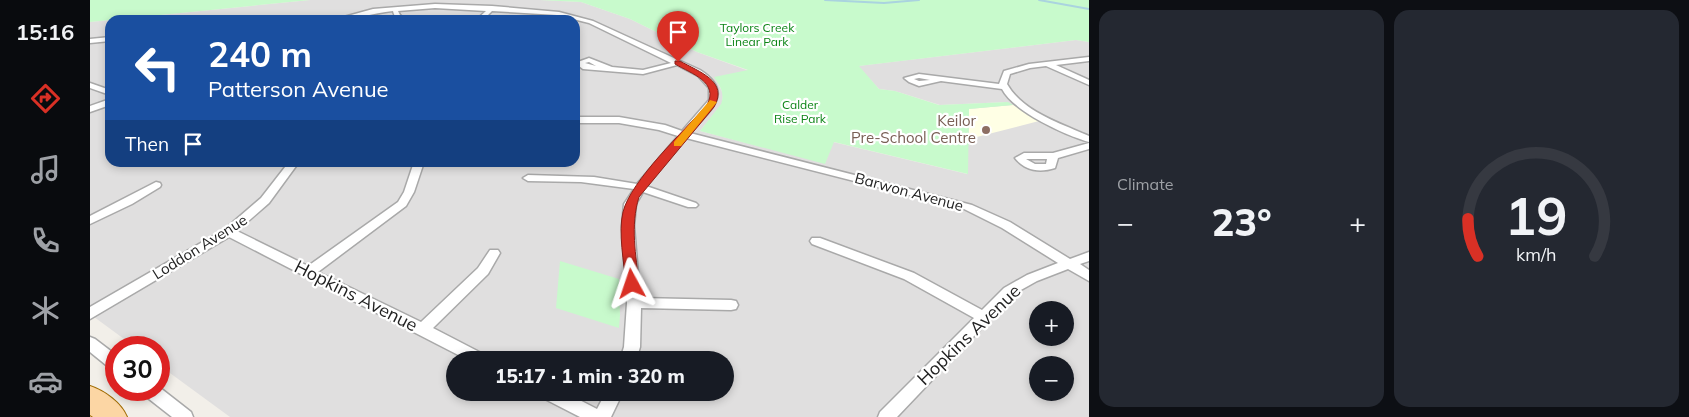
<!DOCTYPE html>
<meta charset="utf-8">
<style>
:root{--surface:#171b24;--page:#242831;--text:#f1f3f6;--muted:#9ea1a6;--line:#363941;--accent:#d93025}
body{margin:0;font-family:Mulish,sans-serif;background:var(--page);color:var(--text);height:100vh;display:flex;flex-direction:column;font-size:19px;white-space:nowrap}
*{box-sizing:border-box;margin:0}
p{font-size:16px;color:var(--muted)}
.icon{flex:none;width:28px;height:28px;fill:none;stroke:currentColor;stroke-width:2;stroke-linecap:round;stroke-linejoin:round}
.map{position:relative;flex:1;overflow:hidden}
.details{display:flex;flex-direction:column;gap:10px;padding:10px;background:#0d0f14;width:600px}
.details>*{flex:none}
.banner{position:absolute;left:15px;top:15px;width:475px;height:152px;border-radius:15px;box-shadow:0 2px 8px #0003;background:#1a4fa0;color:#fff;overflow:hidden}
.tools{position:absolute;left:939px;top:301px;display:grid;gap:10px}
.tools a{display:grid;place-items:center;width:45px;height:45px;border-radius:50%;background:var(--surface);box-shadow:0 2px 8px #0003;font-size:25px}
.speed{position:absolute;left:15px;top:336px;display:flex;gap:10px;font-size:25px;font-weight:700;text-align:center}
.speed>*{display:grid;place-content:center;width:65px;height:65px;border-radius:50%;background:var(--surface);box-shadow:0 2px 8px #0003;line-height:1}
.speed .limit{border:8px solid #d22;background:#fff;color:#111}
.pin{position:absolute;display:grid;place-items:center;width:42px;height:42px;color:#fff;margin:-51px -21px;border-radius:50% 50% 50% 0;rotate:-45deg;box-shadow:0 0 5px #0007}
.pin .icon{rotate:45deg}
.me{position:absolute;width:55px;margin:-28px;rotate:355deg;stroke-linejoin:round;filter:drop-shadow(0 0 4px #0008)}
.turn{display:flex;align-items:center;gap:18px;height:105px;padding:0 20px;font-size:22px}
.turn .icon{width:65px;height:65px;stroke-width:2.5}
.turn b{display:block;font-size:35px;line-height:42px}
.then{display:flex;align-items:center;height:48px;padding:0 20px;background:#0003;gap:10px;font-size:19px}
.big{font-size:38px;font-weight:800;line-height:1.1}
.details .tile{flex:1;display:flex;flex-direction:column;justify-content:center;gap:8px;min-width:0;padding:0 18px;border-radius:15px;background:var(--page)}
.details .dial{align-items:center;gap:0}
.dial svg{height:130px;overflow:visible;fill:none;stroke:var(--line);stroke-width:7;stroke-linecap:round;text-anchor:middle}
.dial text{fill:var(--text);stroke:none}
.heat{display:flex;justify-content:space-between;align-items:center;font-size:28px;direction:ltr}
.details .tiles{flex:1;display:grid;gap:10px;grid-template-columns:repeat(2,1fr)}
.trip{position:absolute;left:356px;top:351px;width:288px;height:50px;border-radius:25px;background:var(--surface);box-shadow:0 2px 8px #0003;font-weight:800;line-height:50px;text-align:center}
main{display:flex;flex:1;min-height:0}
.tabs{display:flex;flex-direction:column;width:90px;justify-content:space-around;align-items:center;background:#090b0e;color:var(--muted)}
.tabs .icon{width:35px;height:35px}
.tabs .selected{color:var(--accent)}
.tabs b{font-size:22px;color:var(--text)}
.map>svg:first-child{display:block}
</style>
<main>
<nav class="tabs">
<b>15:16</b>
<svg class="icon selected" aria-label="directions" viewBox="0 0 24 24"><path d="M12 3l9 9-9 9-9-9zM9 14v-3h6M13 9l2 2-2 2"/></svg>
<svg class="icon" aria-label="music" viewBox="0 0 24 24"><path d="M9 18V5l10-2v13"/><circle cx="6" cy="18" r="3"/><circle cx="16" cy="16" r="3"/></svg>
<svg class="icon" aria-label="phone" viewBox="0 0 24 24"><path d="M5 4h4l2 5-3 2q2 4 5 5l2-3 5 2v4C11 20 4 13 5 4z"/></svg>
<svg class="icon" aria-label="climate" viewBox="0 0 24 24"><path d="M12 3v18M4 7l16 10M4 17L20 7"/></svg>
<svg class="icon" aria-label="car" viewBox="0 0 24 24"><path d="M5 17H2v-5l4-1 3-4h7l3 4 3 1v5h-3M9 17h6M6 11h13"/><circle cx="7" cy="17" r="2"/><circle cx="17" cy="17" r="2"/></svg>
</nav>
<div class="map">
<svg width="999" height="417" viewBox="0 0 999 417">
<rect width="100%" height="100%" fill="#f2efe9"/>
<path fill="#e0dfdf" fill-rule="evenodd" d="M220 0H450L491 2 540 19 607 52 659 71 628 83 633 94 632 104 610 131 735 163 743 142 877 174 879 109 918 102 850 105 805 91 789 89 768 66 986 40 999 42V417H140L69 365V348L45 347 0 314V22ZM20 20H485V162H20ZM948 310H975V338H948ZM365 360H635V392H365ZM948 365H975V392H948Z"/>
<path fill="#ffffe5" d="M923 105 949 121 879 139V109Z"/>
<path fill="#c8facc" d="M0 0H220L0 22Z
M450 0H999V42L986 40 769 66 789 89 805 91 849 105 918 102 923 105 879 109 878 174 744 142 735 164 610 131 631 104C635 93 630 86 624 77L658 70 607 52 540 19 491 2Z
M470 261 529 279 530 315 529 328 466 308Z"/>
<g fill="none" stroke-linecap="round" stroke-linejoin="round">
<path stroke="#aad3df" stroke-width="2" d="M735 0 794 3 829 0
M949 0 999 9"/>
<defs>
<path id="street" d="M345 4 402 6 469 12 503 21 610 70C646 93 619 111 600 133L882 205 920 222 980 259 999 252V261L990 264 999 270V281L978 269 947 281 924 294 807 417H788L790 412 884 318 814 279 722 244 720 241 722 238H730L824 273 892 310 914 288 937 275 968 263 912 228 874 209 596 138 556 186 606 203 608 205 606 207H598L553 192 546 204 544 226 550 298 641 300 646 301 648 305 646 309 641 310 551 308 550 347 546 360H530L534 347 537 303 532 226 534 204 544 189 491 182 438 181 433 178 438 175 504 177 547 184 588 136 569 130 529 123H485V117H529L575 125 592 131 619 100V88L608 76 587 65 553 74 493 69 485 63 499 58 522 67 553 70 581 63 499 23 467 15 402 11 393 20H386L396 11 345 8 308 11 310 15 316 20C308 20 305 19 303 11 283 13 263 20 243 20L283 9ZM499 62 506 66 495 63Z
M20 37V41L0 43V39Z
M999 57V61L966 65 999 80V85L956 66 940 68 920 74 917 84C933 112 970 123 999 136V142C975 135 924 112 912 89L851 81 829 86 819 82 814 78 829 74 909 84 914 71 939 64ZM829 78 840 80 829 81 824 79Z
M0 83 20 90V95L0 88Z
M20 99V105L0 112V106Z
M999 143V149L968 158 965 168C950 173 935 171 925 158L934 153H963ZM936 159H957L956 164H945Z
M199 162H209L179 203 147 231 218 266 308 202 314 192 324 162H334L324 192 316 206 228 272 331 322 388 268 400 250H408L410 253 398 274 343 328 397 356 400 360H378L139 237 0 319V307L135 229 171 198Z
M66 182 70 183 71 185 70 187 42 204 0 224V216Z
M0 337 5 339 26 355V370L21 369 0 352Z
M69 387 101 412 103 417H82L54 395 52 390H69Z
M449 392H474L507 409 516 392H533L521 417H490L451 397Z"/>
<path id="primary" d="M0 386C15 391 31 403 37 417H3L0 415Z"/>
</defs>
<use href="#street" stroke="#a9a9a9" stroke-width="3"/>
<use href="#primary" stroke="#a06b00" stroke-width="2"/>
<use href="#street" fill="#fff" fill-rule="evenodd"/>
<use href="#primary" fill="#fcd6a4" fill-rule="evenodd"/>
</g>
<path fill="#d93025" stroke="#8d1f18" d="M585 61H590C609 72 639 81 624 107L549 197C540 226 546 255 549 284L547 288H538L536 284C534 263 528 232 533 212 541 180 594 131 617 105 629 82 602 74 585 64Z"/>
<path fill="#f59e0b" d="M620 100 627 102 591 146H584V142Z"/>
<circle fill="#8d6e63" stroke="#fff" stroke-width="2" cx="896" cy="130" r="5"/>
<g text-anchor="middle" stroke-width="4.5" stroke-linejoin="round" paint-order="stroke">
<g font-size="12" fill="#0c8416" stroke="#fff">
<text x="667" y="32">Taylors Creek<tspan x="667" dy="14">Linear Park</tspan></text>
<text x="710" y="109">Calder<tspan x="710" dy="14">Rise Park</tspan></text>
</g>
<g font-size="15" fill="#785e54" stroke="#fff" text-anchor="end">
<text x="886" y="126">Keilor<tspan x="886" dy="17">Pre-School Centre</tspan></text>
</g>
<g font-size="15" fill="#222" stroke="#fff">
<text transform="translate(819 192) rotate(15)" y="5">Barwon Avenue</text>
<text transform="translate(110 247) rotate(-32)" y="5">Loddon Avenue</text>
</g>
<g font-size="18" fill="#222" stroke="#fff">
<text transform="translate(266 296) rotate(27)" y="6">Hopkins Avenue</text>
<text transform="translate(879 335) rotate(-44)" y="6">Hopkins Avenue</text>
</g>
</g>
</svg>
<div class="tools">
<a>+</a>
<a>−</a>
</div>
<div class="speed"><div class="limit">30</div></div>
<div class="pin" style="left:588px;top:62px;background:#d93025"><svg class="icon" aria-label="arrive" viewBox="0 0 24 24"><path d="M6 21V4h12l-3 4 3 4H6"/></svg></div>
<svg class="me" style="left:542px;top:284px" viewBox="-20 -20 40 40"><path d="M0-17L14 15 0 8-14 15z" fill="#d93025" stroke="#fff" stroke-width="4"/></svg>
<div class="trip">15:17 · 1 min · 320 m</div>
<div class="banner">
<div class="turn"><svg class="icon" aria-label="left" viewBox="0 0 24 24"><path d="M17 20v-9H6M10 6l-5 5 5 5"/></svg><div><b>240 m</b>Patterson Avenue</div></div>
<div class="then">Then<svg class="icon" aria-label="arrive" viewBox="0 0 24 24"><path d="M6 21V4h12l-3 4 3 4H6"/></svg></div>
</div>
</div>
<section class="details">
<div class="tiles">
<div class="tile"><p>Climate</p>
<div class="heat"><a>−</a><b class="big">23°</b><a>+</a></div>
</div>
<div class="tile dial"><svg viewBox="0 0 100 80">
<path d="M14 69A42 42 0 1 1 86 69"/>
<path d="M14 69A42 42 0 0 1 8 46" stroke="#d93025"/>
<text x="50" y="56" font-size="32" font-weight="700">19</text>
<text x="50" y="72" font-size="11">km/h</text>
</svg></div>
</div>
</section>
</main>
